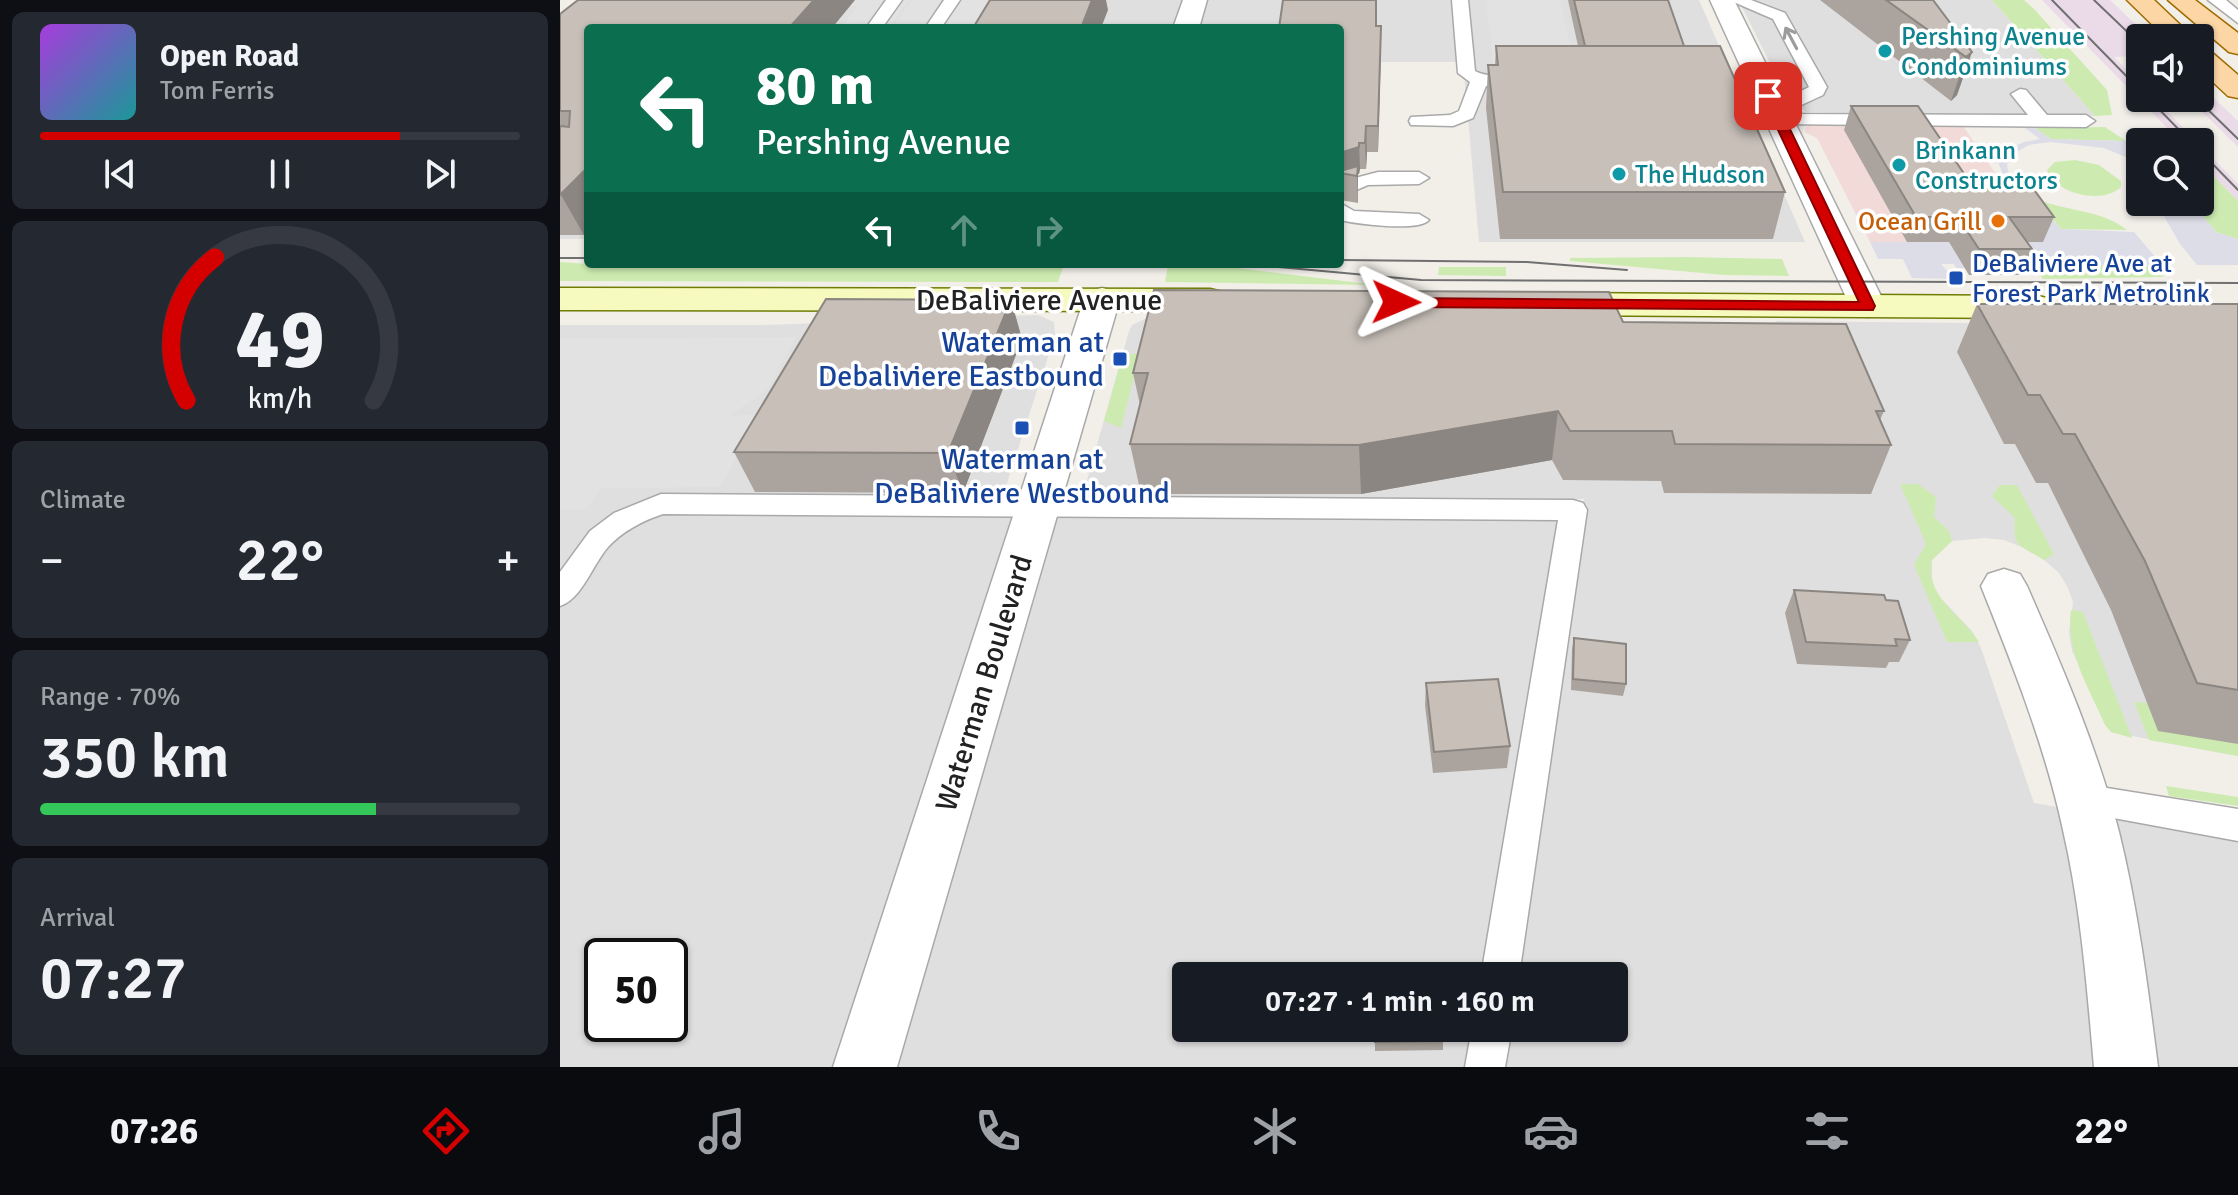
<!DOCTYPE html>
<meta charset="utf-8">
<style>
:root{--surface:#171b24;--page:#242831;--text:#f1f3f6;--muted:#9ea1a6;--line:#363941;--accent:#d40000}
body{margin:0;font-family:Signika,sans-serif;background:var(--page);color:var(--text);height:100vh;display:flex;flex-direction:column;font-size:30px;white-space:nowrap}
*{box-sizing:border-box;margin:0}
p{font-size:26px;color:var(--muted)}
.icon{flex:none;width:44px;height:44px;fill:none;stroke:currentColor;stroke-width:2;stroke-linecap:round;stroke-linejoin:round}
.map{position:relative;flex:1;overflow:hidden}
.side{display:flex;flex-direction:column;gap:12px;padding:12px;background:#0d0f14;width:560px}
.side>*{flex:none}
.guide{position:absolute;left:24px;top:24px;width:760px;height:244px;border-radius:8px;box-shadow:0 2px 6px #0004;background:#0b6e4f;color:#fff;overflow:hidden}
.tools{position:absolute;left:1566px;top:24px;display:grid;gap:16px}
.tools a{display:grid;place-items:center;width:88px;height:88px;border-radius:8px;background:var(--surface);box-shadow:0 2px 6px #0004;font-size:40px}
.speed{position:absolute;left:24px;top:938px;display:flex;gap:16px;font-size:40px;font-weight:700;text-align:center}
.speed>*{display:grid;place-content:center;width:104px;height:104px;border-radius:50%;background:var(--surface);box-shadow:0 2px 6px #0004;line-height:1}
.speed .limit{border:4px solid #111;border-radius:12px;background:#fff;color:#111}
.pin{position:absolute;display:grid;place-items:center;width:68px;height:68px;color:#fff;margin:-34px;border-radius:16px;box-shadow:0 4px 12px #0006}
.me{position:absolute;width:88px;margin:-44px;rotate:91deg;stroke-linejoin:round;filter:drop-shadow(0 0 6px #0008)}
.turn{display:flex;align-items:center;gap:28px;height:168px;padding:0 40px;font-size:36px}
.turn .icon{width:104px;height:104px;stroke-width:2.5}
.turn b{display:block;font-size:56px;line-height:68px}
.lanes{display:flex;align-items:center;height:76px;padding:0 40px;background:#0003;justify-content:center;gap:40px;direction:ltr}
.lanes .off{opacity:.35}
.big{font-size:60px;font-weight:600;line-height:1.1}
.side .widget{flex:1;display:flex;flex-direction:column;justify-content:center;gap:12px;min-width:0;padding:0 28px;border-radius:12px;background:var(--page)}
.side .dial{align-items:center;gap:0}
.dial svg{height:208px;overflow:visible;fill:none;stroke:var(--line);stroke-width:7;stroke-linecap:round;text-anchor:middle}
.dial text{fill:var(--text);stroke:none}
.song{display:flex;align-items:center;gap:24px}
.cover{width:96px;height:96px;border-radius:12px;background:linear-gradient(135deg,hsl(280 70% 55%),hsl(180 70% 35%))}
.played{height:8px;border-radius:4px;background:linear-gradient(90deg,var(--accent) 75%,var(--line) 75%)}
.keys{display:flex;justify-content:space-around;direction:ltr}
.heat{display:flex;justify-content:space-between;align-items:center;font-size:44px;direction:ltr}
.charge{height:12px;border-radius:6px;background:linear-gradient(90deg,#34c759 70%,var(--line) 0)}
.trip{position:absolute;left:612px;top:962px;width:456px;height:80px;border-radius:8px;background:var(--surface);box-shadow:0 2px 6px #0004;font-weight:600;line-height:80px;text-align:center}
.tab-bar{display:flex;height:128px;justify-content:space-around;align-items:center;background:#090b0e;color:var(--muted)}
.tab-bar .icon{width:56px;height:56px}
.tab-bar .active{color:var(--accent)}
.tab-bar b{font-size:36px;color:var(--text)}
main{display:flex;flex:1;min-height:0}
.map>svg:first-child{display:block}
</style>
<main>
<section class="side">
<div class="widget">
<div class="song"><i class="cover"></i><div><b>Open Road</b><p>Tom Ferris</p></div></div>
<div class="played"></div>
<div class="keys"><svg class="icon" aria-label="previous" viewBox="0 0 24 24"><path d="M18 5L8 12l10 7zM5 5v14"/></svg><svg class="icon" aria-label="pause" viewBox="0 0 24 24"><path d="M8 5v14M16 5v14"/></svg><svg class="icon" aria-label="next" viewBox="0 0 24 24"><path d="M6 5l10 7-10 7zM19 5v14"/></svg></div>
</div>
<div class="widget dial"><svg viewBox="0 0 100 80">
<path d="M14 69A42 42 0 1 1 86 69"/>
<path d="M14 69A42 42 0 0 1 25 14" stroke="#d40000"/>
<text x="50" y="56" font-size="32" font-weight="700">49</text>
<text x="50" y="72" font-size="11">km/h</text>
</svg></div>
<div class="widget"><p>Climate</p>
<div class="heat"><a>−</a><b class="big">22°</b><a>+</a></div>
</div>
<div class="widget"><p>Range · 70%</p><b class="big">350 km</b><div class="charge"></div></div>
<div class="widget"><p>Arrival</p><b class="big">07:27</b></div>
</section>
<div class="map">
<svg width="1678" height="1067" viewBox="0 0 1678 1067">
<rect width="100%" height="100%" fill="#f2efe9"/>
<path fill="#e0dfdf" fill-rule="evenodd" d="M38 0H1139L1245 242H919L903 62H780V28H28V239H0V32Z
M1185 0H1432L1535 116 1246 112 1227 97 1183 9Z
M478 315 494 322 495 335 436 517 1024 518V499L522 498 569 331 572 325 587 318 1205 334 1217 321 1409 323 1678 756 1551 732 1512 651 1509 633 1513 602 1508 588 1499 573 1484 560 1464 548 1444 540 1425 538 1392 541 1372 560V584L1378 595 1412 631 1421 648 1474 803 1678 838V1067H0V325H205ZM42 956H110V1024H42ZM626 976H1054V1028H626Z"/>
<path fill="#f2dad9" d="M1249 125 1403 126 1484 244 1310 242 1257 138 1246 133 1245 128Z"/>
<path fill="#ebdbe8" d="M1482 0H1550L1590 38H1580V56L1554 57 1580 84V98H1594L1637 142H1621Z
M1640 85 1678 121V147L1628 98H1640Z
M1640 145 1678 184V201L1640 162Z"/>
<path fill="#cdebb0" d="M1432 0H1464L1474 9 1547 90 1552 115 1535 116Z
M1545 127 1566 141 1491 139 1475 128Z
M1515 160 1539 165 1561 181V187C1543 205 1495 194 1487 170L1495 162Z
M1640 162 1678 201V239L1656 232 1636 208 1617 203 1640 202Z
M1476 199C1505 211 1543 210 1567 230L1501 229Z
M1126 257 1222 259 1229 276 1164 275 1010 261V258Z
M1452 260 1516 265 1603 266 1607 271 1602 277 1483 279 1475 269 1458 268Z
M0 262 28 264H504L498 282 0 281Z
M608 265 661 266 816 285 605 282Z
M879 267H946V276L878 275Z
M563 354H580L561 428 544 421Z
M1340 484H1358L1376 497 1374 517 1389 531 1392 541 1372 560C1365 598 1401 613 1419 642H1387L1354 565 1366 544Z
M1440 485H1457L1494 554 1484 560C1460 545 1452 548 1455 518L1432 496Z
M1511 610 1523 612 1572 738 1551 732 1545 725C1529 688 1505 651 1511 610Z
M1574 702 1588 703 1678 744V756L1589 740Z
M1606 786 1678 797V806L1609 796Z"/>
<path fill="#e2e2e2" d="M77 0H349L329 28H281L298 6H70Z
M352 0H431L414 28H332Z
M926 0H1000L1016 71H934Z
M237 337 207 390 170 415H203L159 487 41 488 26 509H0V339Z"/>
<path fill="#dddde8" d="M1465 128H1475L1491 139 1566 141 1580 156V163L1544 148 1490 142 1469 145 1453 154 1447 164 1448 171 1501 229 1574 232 1603 266 1516 265 1453 260 1458 268H1396L1394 264H1381L1395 279 1352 278 1343 259H1318L1310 242H1482L1445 180 1438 162 1447 150 1464 142 1480 139Z
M1605 202 1636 208 1656 232 1678 239V265H1637L1620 244 1604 216 1601 211Z"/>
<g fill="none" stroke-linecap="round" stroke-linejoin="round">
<defs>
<path id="lane" d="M326 0H342L322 28H306Z
M384 0H400L381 28H365Z
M892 0H908L915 71C932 81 958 69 973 82L964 87 926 86 913 118 893 126 851 125 849 121 851 117 890 115 899 111 910 82 898 73Z
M1169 0H1191L1225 13 1267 87 1263 95 1222 114 1468 115 1451 94 1460 89 1466 90 1487 115H1526L1535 121 1526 127 1213 124 1211 120 1214 116 1206 111 1209 107 1249 87 1213 19Z
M1648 0H1666L1678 10V23Z
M1201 76 1207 77 1210 81 1207 85 1138 87 1129 82 1138 77Z
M818 172H859L869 178 859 184 808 185 780 197V182Z
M780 203 794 211 859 214 869 220C859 232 797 224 780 220Z
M101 494 1013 500 1023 503 1027 510 959 976H921L998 520 103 514C82 521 63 531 48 547 33 564 22 599 0 606V572L30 531 54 513Z
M1522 784 1678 809V841L1510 810 1505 799 1510 788Z
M912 1028H952L945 1067H905Z"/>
<path id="street" d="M623 0H647L639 28H613Z
M1150 0H1174L1326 306 1321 314 1308 317 1295 314 1290 306Z
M542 288 555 291 560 299 337 1067H273L524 299 529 291Z
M1444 569 1460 574 1467 586C1502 666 1537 747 1559 832 1578 909 1588 988 1598 1067H1534C1527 988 1521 908 1503 830 1485 746 1453 666 1421 586L1428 574Z"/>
<path id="secondary" d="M0 288 650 289 663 292 668 300 663 308 650 311 0 310Z
M994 293 1478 296 1491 299 1496 307 1491 315 1478 318 994 315 981 312 976 304 981 296Z"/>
<path id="primary" d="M1567 0H1594L1634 38H1606Z
M1608 0H1635L1678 33V54L1669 52Z
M1640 48 1649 50 1678 75V98L1668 96 1640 70Z"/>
</defs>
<use href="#lane" stroke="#a9a9a9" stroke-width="3"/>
<use href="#street" stroke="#a9a9a9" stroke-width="3"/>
<use href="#secondary" stroke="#707d05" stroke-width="3"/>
<use href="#primary" stroke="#a06b00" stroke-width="3"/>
<use href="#lane" fill="#fff" fill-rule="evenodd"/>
<use href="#street" fill="#fff" fill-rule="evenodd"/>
<use href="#secondary" fill="#f7fabf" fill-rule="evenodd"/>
<use href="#primary" fill="#fcd6a4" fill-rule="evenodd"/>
<path stroke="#707070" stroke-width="2" d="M1492 0 1580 90
M1534 0 1580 44
M1588 98 1631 142
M1636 98 1678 139
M1640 151 1678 190
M0 258H28
M780 260 967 262 1067 270
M685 264 861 280 1678 283"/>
</g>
<path fill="#aba49e" d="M1008 0H1108L1124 46 1225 192 1213 239H940L926 108 928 65H935L936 46H1018Z
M1260 0H1373L1412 52 1397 95 1391 101Z
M0 14 28 28V230L24 235H0Z
M821 26 818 152H807L806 169H800L799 174H798V203L780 200V28Z
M1291 106 1405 175 1494 217 1483 242H1467L1472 249 1460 275H1409L1389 242H1347L1284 130Z
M451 300 462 339 403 493 195 492 174 452Z
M1417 304H1678V744L1598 731 1551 610 1488 483H1476L1455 444H1444L1397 352Z
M1063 322 1324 411 1320 420 1331 445 1311 494 1104 493 1101 481 1003 480 992 460 801 494H581L570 444 580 405 573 373Z
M1234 590 1326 600 1350 640 1339 662H1329L1326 668 1237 664 1225 613Z
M1014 638 1066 684 1063 696 1011 690 1012 649Z
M866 683 950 746 947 768 873 773 865 705Z
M883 1041V1050L815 1051V1042Z"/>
<path fill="#8b8681" d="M254 0H295L272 28H229Z
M532 0H546L548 10 541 28H521Z
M821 26V50L818 152V126Z
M1412 52 1397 95 1391 101 1406 57Z
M806 126 807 152 806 169 805 143Z
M799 143 800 169 799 174H798V203L797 174 780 173V153Z
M28 167V230L24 235 1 195Z
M451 300 462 339 403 493 388 453Z
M998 411 992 460 801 494 799 445Z"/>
<path fill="#c7bfb8" stroke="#8b8681" stroke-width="2" d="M18 0H254L229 28H28V167L0 195V126L9 127 10 111H0V14Z
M430 0H532L521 28H413Z
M723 0H816V26H821L818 126H806L805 143H799V147L780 153V28H719Z
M1014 0H1108L1124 46H1025Z
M1326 0H1373L1412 52 1406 57Z
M936 46H1160L1225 192H943L928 65H938Z
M1291 106H1358L1405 175 1464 176 1494 217H1449L1472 249H1419L1398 217H1356Z
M798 166 797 176 780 173V171Z
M594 290 1049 292 1063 322 1286 324 1324 411H1316L1331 445 1115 444 1112 431H1010L998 411 799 445 570 444 588 373H573Z
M266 299 451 300 388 453 174 452Z
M1417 304H1678V690L1637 683 1585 561 1515 434H1503L1480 395H1468Z
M1234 590 1324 595 1326 600 1338 601 1350 640 1335 639 1337 646 1246 642Z
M1014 638 1066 644V684L1013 679Z
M938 679 950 746 874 752 866 683Z
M815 1028H883V1041L815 1042Z"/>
<defs><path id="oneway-shaft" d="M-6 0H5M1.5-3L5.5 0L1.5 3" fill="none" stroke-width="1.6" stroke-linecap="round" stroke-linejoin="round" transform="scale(2)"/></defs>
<use stroke="#9c9c9c" href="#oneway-shaft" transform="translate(1231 38) rotate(-118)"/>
<path fill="#d40000" stroke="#8a0000" stroke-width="2" d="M1204 94 1214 96 1315 306 1313 310 836 307 829 302 836 298 1299 302 1202 96Z"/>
<g fill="#0f9aa8" stroke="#fff" stroke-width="3">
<circle cx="1325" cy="51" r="8"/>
<circle cx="1339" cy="165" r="8"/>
<circle cx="1059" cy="174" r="8"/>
</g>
<circle fill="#e8710a" stroke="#fff" stroke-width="3" cx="1438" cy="221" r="8"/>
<g fill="#1a4fb4" stroke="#fff" stroke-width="3">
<rect x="1388" y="270" width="16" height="16" rx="4"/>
<rect x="552" y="351" width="16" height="16" rx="4"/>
<rect x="454" y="420" width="16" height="16" rx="4"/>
</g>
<g text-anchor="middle" stroke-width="7" stroke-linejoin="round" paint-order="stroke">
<g font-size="26" fill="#0d838f" stroke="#fff" text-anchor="start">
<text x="1341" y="45">Pershing Avenue<tspan x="1341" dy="30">Condominiums</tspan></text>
<text x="1355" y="159">Brinkann<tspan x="1355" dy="30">Constructors</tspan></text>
<text x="1075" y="183">The Hudson</text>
</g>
<g font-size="26" fill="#c56008" stroke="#fff" text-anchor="end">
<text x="1422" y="230">Ocean Grill</text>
</g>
<g font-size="26" fill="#164399" stroke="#fff" text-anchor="start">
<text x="1412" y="272">DeBaliviere Ave at<tspan x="1412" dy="30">Forest Park Metrolink</tspan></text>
</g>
<g font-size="30" fill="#222" stroke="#fff">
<text x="479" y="310">DeBaliviere Avenue</text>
<text transform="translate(424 683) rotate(-73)" y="10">Waterman Boulevard</text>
</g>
<g font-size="30" fill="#164399" stroke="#fff" text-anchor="end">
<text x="544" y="352">Waterman at<tspan x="544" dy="34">Debaliviere Eastbound</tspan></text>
<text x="462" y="469" text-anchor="middle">Waterman at<tspan x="462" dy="34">DeBaliviere Westbound</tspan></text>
</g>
</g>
</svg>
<div class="tools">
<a><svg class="icon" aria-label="sound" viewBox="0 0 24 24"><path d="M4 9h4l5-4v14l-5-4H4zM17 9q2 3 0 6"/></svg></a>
<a><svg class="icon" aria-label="search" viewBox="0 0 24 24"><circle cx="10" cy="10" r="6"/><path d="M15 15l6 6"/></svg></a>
</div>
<div class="speed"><div class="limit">50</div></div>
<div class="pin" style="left:1208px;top:96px;background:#d93025"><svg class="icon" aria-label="arrive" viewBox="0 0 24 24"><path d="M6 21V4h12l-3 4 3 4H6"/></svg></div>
<svg class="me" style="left:836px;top:302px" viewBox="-20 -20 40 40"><path d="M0-17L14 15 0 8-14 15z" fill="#d40000" stroke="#fff" stroke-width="4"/></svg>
<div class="trip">07:27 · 1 min · 160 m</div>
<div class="guide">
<div class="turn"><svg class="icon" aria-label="left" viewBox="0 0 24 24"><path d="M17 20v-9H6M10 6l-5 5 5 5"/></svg><div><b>80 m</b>Pershing Avenue</div></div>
<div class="lanes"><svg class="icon" aria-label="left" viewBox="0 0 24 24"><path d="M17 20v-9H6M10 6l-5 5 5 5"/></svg><svg class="icon off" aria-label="ahead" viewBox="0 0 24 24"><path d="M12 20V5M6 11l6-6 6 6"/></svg><svg class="icon off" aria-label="right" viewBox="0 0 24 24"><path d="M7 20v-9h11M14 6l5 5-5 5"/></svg></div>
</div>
</div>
</main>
<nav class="tab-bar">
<b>07:26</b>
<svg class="icon active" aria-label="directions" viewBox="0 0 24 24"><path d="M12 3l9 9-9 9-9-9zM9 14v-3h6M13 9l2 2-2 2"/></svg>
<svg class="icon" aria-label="music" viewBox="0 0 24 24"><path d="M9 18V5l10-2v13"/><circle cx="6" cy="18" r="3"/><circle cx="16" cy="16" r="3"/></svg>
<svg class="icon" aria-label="phone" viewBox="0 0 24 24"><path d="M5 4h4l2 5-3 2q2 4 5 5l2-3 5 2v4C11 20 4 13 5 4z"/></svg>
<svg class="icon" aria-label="climate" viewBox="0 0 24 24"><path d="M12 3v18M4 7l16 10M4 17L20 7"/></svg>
<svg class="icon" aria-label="car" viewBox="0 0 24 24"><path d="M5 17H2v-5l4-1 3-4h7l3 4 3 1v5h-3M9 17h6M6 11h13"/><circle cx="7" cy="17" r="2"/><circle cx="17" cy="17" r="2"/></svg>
<svg class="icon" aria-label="filters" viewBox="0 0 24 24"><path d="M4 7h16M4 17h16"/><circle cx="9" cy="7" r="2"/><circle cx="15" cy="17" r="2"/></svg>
<b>22°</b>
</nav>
